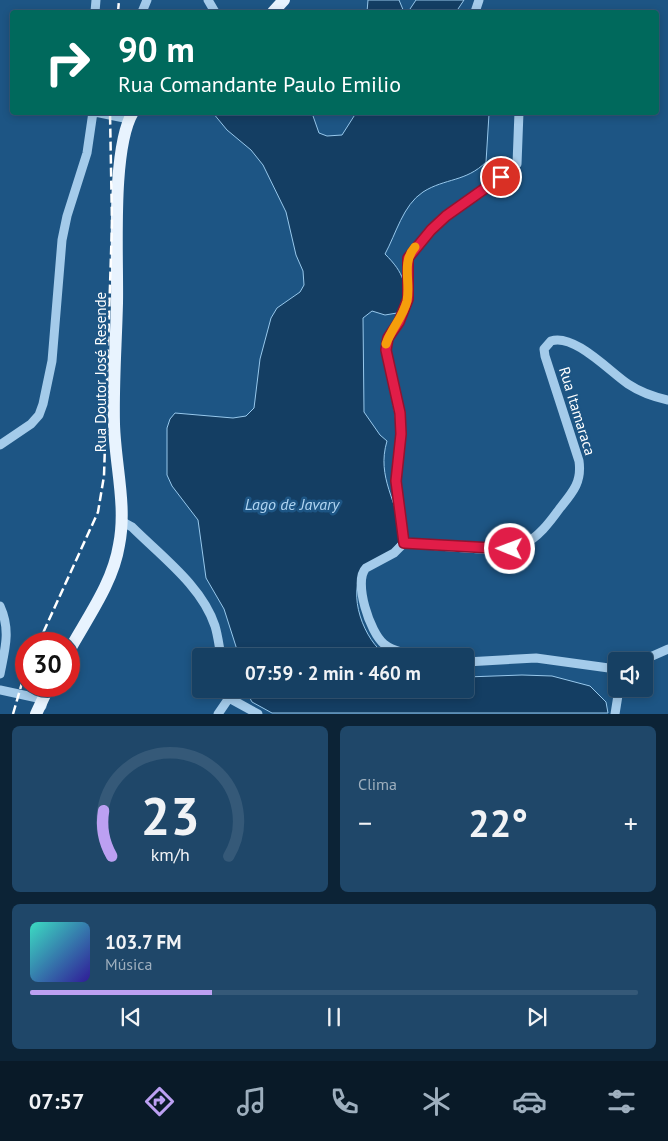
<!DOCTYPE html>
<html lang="pt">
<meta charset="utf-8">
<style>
:root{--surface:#164063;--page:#1f4769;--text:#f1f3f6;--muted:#9eafbe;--line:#355978;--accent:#bca0f2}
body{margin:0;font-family:"PT Sans",sans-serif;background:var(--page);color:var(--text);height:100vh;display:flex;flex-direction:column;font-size:19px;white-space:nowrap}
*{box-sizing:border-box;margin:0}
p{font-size:16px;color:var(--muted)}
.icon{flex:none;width:28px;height:28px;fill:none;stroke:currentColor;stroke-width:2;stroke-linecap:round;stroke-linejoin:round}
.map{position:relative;height:714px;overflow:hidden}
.sheet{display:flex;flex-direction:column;gap:12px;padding:12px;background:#0c2336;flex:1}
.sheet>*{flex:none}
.hud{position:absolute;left:10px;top:10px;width:649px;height:105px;border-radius:5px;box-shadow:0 2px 8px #0003,0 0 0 1px var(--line);background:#00695c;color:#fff;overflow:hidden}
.buttons{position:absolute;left:608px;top:652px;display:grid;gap:10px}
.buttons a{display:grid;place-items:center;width:45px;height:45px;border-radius:5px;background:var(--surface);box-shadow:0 2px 8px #0003,0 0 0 1px var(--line);font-size:25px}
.speed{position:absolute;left:15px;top:632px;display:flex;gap:10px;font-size:25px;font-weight:700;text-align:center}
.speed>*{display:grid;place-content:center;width:65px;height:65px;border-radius:50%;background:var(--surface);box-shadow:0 2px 8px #0003,0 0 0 1px var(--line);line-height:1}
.speed .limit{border:8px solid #d22;background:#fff;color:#111}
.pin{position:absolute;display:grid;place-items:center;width:42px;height:42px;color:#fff;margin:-21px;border:2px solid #fff;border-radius:50%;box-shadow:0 1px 5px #0007}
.me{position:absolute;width:55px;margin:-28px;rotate:271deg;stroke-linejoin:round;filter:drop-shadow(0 0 4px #0008)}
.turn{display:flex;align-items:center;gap:18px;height:105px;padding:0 25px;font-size:22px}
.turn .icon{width:65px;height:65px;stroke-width:2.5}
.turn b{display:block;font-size:35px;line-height:42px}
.big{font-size:38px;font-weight:700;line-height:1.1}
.sheet .card{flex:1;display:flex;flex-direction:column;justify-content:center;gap:8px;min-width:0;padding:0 18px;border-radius:8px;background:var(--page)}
.sheet .dial{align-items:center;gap:0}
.dial svg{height:130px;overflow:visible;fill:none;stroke:var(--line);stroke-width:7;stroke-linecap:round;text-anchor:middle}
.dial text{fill:var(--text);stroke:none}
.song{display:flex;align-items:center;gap:15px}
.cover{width:60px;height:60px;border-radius:8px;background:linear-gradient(135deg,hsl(170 70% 55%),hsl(250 70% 35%))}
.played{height:5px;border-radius:2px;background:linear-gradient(90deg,var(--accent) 30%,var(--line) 30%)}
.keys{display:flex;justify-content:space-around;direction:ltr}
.heat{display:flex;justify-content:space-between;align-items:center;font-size:28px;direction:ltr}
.sheet .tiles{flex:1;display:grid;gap:12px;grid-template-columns:1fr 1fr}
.card:last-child{grid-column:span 2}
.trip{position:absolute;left:192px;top:648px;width:282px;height:50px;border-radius:5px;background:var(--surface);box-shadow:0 2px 8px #0003,0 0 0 1px var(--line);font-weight:700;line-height:50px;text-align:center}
.dock{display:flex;height:80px;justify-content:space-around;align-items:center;background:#091a28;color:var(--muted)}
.dock .icon{width:35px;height:35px}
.dock .selected{color:var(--accent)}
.dock b{font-size:22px;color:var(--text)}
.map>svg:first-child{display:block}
</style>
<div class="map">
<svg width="668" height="714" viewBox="0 0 668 714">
<rect width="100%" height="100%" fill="#1d5584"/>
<path fill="#143e63" stroke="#97c8ec" d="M368 0H399L404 12H367Z
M416 0H464L456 12H408Z
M484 112 489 114 486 162C466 182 445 178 423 192 403 205 396 234 385 254 404 273 408 285 403 312L385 315 372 311 363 318 364 412 380 435 387 441C376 478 398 501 402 538 397 544 391 553 384 558 378 562 368 564 364 570 346 593 364 641 387 656H239L224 609 206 578 198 520 172 486 167 475V428L170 419 175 413 233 418 246 416 254 408 260 359 271 318 277 308 300 292 304 285 303 271 296 255 286 212 263 165 251 150 227 130 213 113H312L319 133 327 136 342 135 356 113Z
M522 675 552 676 590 686 606 702 608 713H272L252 702 245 689H466V677Z"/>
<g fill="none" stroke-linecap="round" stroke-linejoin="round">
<path stroke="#a4cbea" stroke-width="9" d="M208 0 215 12
M95 12 96 0
M142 12 147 0
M475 12 479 0
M95 112 129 119
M0 445 31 424 39 415 43 404 52 361 62 240 67 216 87 153 93 112
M121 521 132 527C161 556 202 586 215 626 218 636 219 646 221 656
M404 543C429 545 502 554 522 545 538 538 550 522 560 508 573 492 582 482 579 461L545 356 544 349 551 341C574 333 610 372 628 384 640 392 654 397 668 400
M0 606C11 630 5 649 0 674
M421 656C409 654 394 652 384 644 370 633 353 581 366 568L394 553 404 543 396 481 401 434 399 413 386 350 388 338 399 322 408 299V258L431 230 447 216 517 164 519 112
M641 661 668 649
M466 662 536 658 616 669
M227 689 229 698 258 714
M0 690 42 699V706
M218 714 229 698
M615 714 619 689"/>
<path stroke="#e8f3fe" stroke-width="12" d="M273 12 284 0
M69 651C87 618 113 583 119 545 127 506 115 464 114 424 113 384 116 344 117 303 118 257 111 149 133 112
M36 714 49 686"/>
<path stroke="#fff" stroke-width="2.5" stroke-dasharray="9 4" stroke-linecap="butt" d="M118 12 119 0
M38 644 98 512 104 476 112 223 110 112
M13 714 26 669"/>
</g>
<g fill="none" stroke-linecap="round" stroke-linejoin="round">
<defs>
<path id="route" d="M501 177 446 216 431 230 408 258V299L399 322 388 338 386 350 400 413 401 434 396 481 404 543 510 549"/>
</defs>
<use href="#route" stroke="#92132f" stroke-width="12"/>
<use href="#route" stroke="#e11d48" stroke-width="9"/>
<path stroke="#f59e0b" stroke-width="9" d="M386 344C391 329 403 317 407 301 411 282 401 263 415 247"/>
</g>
<g text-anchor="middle" stroke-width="5" stroke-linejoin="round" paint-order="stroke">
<g font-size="15" fill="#fff" stroke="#1d5584">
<text transform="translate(101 372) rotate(-90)" y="5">Rua Doutor José Resende</text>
<text transform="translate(577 411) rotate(73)" y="5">Rua Itamaraca</text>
</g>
<g font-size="16" font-style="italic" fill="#b0d5f2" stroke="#1d5584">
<text x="292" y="510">Lago de Javary</text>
</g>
</g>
</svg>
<div class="buttons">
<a><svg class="icon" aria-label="sound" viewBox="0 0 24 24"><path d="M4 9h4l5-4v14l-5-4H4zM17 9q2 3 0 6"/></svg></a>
</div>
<div class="speed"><div class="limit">30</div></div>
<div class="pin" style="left:501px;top:177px;background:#d93025"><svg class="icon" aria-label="arrive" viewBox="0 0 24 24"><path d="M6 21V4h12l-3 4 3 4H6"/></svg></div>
<svg class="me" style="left:510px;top:549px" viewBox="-20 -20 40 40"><circle r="17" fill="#e11d48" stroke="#fff" stroke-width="3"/><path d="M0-11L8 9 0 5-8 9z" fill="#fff"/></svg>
<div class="trip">07:59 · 2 min · 460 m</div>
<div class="hud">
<div class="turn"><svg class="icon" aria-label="right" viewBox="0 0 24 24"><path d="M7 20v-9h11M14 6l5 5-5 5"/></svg><div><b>90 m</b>Rua Comandante Paulo Emilio</div></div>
</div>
</div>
<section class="sheet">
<div class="tiles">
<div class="card dial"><svg viewBox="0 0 100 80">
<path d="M14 69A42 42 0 1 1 86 69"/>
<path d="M14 69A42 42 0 0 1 9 41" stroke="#bca0f2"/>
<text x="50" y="56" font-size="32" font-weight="700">23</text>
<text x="50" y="72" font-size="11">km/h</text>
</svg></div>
<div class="card"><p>Clima</p>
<div class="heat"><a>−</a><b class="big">22°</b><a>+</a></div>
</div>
<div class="card">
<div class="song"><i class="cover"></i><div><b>103.7 FM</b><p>Música</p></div></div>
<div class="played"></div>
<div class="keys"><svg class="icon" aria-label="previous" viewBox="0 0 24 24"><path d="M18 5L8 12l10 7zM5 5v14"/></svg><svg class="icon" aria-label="pause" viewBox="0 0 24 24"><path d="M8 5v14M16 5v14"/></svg><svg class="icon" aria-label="next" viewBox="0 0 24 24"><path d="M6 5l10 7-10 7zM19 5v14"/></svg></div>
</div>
</div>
</section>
<nav class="dock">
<b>07:57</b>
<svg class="icon selected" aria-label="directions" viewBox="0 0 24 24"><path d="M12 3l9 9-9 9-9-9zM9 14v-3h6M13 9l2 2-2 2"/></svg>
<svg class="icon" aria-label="music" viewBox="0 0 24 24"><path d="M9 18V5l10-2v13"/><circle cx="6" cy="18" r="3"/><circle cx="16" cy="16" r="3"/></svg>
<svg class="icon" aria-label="phone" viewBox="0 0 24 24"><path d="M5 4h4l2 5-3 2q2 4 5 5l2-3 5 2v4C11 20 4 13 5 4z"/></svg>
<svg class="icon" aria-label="climate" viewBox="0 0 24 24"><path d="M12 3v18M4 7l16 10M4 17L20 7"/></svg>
<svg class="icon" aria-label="car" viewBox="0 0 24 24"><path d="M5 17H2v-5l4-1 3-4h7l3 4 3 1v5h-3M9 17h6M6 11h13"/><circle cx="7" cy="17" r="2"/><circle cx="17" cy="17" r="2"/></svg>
<svg class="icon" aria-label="filters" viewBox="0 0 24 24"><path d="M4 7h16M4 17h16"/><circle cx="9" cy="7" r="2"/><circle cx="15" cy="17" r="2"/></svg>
</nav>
